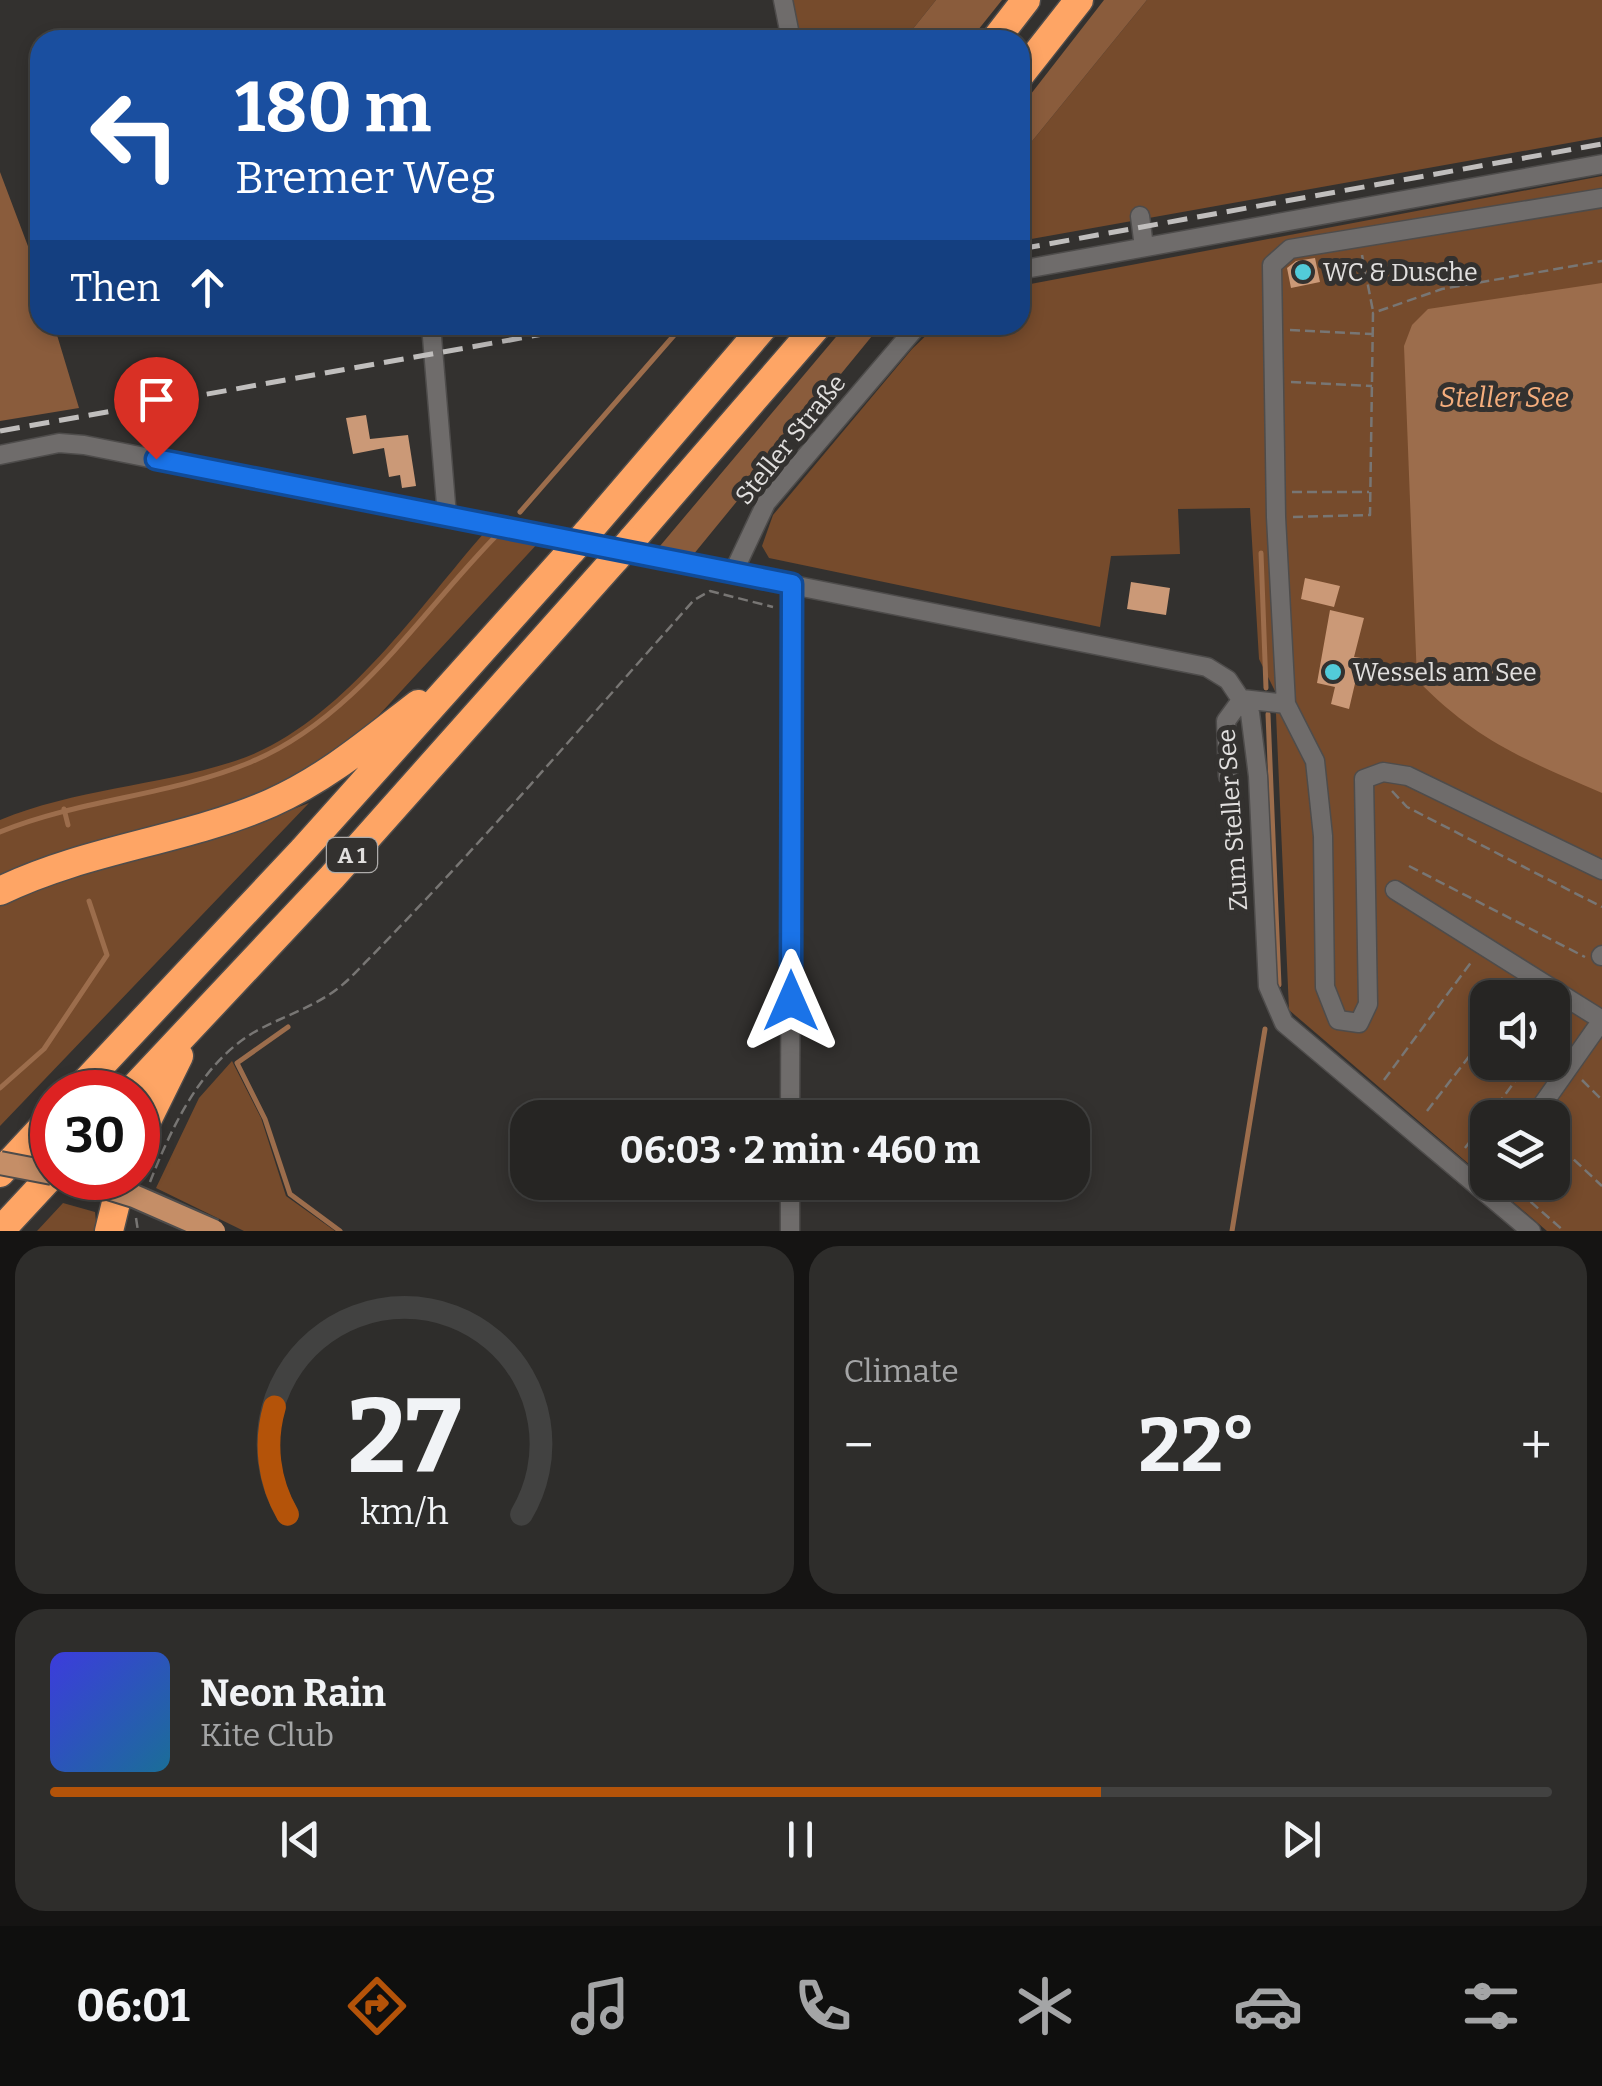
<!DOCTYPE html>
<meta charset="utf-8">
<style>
:root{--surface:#262523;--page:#2e2d2b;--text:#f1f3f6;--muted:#a4a5a6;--line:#424241;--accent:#b45309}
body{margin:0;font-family:Bitter,serif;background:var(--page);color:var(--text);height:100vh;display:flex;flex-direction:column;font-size:38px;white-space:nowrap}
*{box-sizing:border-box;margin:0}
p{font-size:32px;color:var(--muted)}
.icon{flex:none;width:55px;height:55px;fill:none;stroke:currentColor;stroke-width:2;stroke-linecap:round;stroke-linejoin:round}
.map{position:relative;height:1231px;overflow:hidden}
.sheet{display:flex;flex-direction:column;gap:15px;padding:15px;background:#151413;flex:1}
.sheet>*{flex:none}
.banner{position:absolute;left:30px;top:30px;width:1000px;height:305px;border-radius:30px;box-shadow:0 5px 15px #0003,0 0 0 2px var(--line);background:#1a4fa0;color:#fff;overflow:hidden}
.fabs{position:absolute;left:1470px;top:980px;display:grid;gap:20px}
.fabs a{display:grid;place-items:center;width:100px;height:100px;border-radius:20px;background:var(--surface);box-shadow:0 5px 15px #0003,0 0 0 2px var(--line);font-size:50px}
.speed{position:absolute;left:30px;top:1070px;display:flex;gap:20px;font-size:50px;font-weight:700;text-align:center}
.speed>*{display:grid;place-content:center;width:130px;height:130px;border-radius:50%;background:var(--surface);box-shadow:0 5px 15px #0003,0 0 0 2px var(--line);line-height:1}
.speed .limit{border:15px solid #d22;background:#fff;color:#111}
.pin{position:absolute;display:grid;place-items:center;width:85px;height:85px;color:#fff;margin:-102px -42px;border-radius:50% 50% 50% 0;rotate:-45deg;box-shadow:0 0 10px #0007}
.pin .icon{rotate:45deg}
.me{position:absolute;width:110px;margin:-55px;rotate:0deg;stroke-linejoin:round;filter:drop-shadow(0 0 8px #0008)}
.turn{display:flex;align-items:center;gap:35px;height:210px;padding:0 40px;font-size:45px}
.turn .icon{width:130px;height:130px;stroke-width:2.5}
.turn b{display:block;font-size:70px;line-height:85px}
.then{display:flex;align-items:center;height:95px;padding:0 40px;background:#0003;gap:20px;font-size:38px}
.big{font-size:75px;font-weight:700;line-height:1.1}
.sheet .widget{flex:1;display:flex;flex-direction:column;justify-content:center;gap:15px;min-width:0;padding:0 35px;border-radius:30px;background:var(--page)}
.sheet .dial{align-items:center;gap:0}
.dial svg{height:260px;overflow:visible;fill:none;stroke:var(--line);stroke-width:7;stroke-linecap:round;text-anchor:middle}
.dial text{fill:var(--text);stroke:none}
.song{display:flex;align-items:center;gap:30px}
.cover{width:120px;height:120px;border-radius:15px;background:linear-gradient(135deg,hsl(240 70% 55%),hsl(200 70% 35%))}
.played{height:10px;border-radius:5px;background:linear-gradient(90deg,var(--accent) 70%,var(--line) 70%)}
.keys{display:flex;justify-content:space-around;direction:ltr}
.heat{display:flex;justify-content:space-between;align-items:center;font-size:55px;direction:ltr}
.sheet .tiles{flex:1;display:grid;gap:15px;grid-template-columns:1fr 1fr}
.widget:last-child{grid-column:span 2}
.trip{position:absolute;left:510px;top:1100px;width:580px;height:100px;border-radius:30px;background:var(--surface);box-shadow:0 5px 15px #0003,0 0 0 2px var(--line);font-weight:700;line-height:100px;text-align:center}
.menu{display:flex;height:160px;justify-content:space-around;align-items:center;background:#0f0f0e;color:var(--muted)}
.menu .icon{width:70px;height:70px}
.menu .current{color:var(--accent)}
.menu b{font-size:45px;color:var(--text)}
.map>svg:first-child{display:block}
</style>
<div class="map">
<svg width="1602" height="1231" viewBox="0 0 1602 1231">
<rect width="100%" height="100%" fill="#33312f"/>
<path fill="#764b2c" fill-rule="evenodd" d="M788 0H936L904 40H797Z
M1147 0H1602V137L1020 241V156Z
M1602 176V1231H1547L1289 1010 1275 691 1259 659 1250 508 1178 509 1180 554 1111 556 1100 627 769 558 762 546 773 515 912 349 937 325H1020V286ZM1488 998H1552V1062H1488ZM1488 1118H1552V1182H1488Z
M484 533 539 542 379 715 322 766 254 800 0 880V820C75 789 158 786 235 761 337 728 416 611 484 533Z
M309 803 0 1126V905C100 862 208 843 309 803Z
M232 1061 261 1118 286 1196 335 1231H244L156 1188 199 1098Z
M63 1203 95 1212 97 1231H37Z"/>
<path fill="#8a5c3c" d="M936 0H1002L970 40H904Z
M1104 0H1147L1020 156V108Z
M0 172 40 278V325H54L79 408 0 421Z
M846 325H881L693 555 660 546Z"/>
<path fill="#9c6d4c" d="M1602 283V793C1524 759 1478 742 1417 680L1404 346 1412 325 1428 309Z"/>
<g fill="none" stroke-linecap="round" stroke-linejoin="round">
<path stroke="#9c6d4c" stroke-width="5" d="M520 512 683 325
M1261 553 1266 688
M1268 714 1279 985
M64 809 68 825
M0 832C81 799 170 796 251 762 356 718 420 613 497 535
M288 1027 237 1063 265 1119 290 1194 340 1231
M0 1088 44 1049 107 955 89 901
M1232 1231 1265 1029"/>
</g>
<path fill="#cb9977" d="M1315 258 1320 282 1291 288 1287 268 1296 261Z
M366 415 370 439 408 435 416 486 402 488 400 475 389 477 384 448 353 454 346 418Z
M1305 578 1340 586 1334 607 1301 599Z
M1131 582 1170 588 1166 615 1127 609Z
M1330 610 1364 618 1354 657 1361 658 1349 709 1331 704 1335 687 1317 683Z"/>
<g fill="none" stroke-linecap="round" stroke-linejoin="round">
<defs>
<path id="minor" d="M783 0 791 40
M1140 216 1144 247
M1020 270 1602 164
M431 325 447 516
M0 455 59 443 84 445 1207 667 1228 680 1250 713 1258 776 1268 986 1284 1023 1531 1231
M733 573 766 503 918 325
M1242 699 1286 704 1315 761 1323 836 1325 987 1338 1020 1359 1023 1368 1004 1364 779 1383 772 1408 776 1602 870
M1286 704 1276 517 1272 265 1290 249 1602 198
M1228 776 1226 721 1242 699
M1395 890 1602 1020
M1601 956 1602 955
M790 1118 792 584
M1533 1118 1602 1020
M790 1231V1182"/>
<path id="highway" d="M995 40 1026 0
M1020 75 1079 0
M586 534 765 325
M631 541 818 325
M0 891C86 849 184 841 271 803 327 778 370 741 418 704
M76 1092 303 850 572 550
M130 1092 332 877 616 558
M138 1139 179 1056
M0 1173 52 1117
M0 1231 52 1175
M109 1231 122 1178"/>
</defs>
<use href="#minor" stroke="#4e4c4b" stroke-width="21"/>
<use href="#highway" stroke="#4e4c4b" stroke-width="31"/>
<path stroke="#787674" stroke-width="2.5" stroke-dasharray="10 5" stroke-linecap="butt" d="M1362 255 1373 311
M1290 330 1372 334
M1291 382 1372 386
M1292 492H1369
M1293 517 1370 515 1373 313 1442 289 1602 261
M1392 791 1407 807 1602 907
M1409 866 1585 957
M1552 1031 1564 1017
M1384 1080 1472 961
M1582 1080 1602 1100
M1427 1111 1488 1032
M1488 1118 1529 1062
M1552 1139 1602 1186
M1465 1148 1488 1118
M150 1182C172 1126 203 1060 258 1030 292 1012 322 1005 350 978 470 857 581 727 694 600L710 591 773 607
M1508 1182 1564 1231
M136 1218 138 1231"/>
<use href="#minor" stroke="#6f6c6b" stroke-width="18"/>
<use href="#highway" stroke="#fea565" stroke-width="28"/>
<path stroke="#c0bebd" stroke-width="5" stroke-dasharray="20 10" stroke-linecap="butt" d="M1020 249 1602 144
M0 431 594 325"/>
<defs>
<path id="major-bridge" d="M0 1163 52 1173
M76 1178 134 1196 214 1231"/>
<path id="highway-bridge" d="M572 550 586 534
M616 558 631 541"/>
</defs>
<use href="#major-bridge" stroke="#4e4c4b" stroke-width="26" stroke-linecap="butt"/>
<use href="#highway-bridge" stroke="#4e4c4b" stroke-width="31" stroke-linecap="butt"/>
<use href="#major-bridge" stroke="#c58e67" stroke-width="22"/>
<use href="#highway-bridge" stroke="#fea565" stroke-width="28"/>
</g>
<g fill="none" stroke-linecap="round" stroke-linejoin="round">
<defs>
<path id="route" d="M156 459 792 584 791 1001"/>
</defs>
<use href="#route" stroke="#114b97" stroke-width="25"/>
<use href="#route" stroke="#1a73e8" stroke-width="18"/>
</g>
<g fill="#52cbd9" stroke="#33312f" stroke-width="4">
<circle cx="1303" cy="272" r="10"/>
<circle cx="1333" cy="672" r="10"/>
</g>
<g text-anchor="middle" stroke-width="10" stroke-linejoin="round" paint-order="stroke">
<rect fill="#33312f" stroke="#adabaa" stroke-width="2.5" x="327" y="838" width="50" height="34" rx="8"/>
<g font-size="22" font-weight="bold" fill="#e1dfde">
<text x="352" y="863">A 1</text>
</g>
<g font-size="25" fill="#e1dfde" stroke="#33312f" text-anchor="start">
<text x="1323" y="281">WC &amp; Dusche</text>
<text x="1353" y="681">Wessels am See</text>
</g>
<g font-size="25" fill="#e1dfde" stroke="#33312f">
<text transform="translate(790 439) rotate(-51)" y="9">Steller Straße</text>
<text transform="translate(1232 820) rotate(-94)" y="9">Zum Steller See</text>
</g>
<g font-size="28" font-style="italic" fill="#f5ae7d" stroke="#33312f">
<text x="1504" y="407">Steller See</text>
</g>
</g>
</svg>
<div class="fabs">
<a><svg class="icon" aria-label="sound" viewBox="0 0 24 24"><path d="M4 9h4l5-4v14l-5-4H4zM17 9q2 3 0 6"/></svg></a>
<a><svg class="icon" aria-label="layers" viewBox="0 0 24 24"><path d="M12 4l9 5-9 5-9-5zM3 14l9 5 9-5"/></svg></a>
</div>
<div class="speed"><div class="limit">30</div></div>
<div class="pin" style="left:156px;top:459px;background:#d93025"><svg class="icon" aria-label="arrive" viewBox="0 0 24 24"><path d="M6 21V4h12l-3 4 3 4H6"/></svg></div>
<svg class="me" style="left:791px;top:1001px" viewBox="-20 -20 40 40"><path d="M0-17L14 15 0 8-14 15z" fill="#1a73e8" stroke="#fff" stroke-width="4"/></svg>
<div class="trip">06:03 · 2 min · 460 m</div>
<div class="banner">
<div class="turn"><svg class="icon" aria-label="left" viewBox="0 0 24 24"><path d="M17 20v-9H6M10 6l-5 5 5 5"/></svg><div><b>180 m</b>Bremer Weg</div></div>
<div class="then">Then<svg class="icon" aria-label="ahead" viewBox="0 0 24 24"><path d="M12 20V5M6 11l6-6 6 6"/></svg></div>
</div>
</div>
<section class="sheet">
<div class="tiles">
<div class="widget dial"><svg viewBox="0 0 100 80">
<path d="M14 69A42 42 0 1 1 86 69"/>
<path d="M14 69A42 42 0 0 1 10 36" stroke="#b45309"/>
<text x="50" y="56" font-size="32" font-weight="700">27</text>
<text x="50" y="72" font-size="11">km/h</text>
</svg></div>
<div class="widget"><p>Climate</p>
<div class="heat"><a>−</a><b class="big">22°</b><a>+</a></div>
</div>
<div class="widget">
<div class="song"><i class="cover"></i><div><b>Neon Rain</b><p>Kite Club</p></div></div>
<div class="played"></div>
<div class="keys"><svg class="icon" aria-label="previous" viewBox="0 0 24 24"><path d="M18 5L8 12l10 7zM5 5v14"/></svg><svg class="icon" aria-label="pause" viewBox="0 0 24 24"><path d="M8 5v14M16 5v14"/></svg><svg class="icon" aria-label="next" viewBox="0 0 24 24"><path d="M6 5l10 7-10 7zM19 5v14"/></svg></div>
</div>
</div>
</section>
<nav class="menu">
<b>06:01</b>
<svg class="icon current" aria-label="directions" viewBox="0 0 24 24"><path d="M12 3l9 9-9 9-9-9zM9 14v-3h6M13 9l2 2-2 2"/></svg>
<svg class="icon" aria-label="music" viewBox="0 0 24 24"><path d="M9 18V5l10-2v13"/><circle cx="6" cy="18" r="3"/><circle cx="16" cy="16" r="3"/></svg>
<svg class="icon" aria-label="phone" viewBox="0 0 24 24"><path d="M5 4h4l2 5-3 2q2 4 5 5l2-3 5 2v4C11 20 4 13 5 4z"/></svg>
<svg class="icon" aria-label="climate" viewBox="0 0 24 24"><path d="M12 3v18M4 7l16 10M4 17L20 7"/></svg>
<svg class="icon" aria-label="car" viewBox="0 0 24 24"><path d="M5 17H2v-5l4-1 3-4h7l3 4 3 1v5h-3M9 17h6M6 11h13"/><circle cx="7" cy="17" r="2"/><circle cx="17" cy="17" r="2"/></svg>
<svg class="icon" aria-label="filters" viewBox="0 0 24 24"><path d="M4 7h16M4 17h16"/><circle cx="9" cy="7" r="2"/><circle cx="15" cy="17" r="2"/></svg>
</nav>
